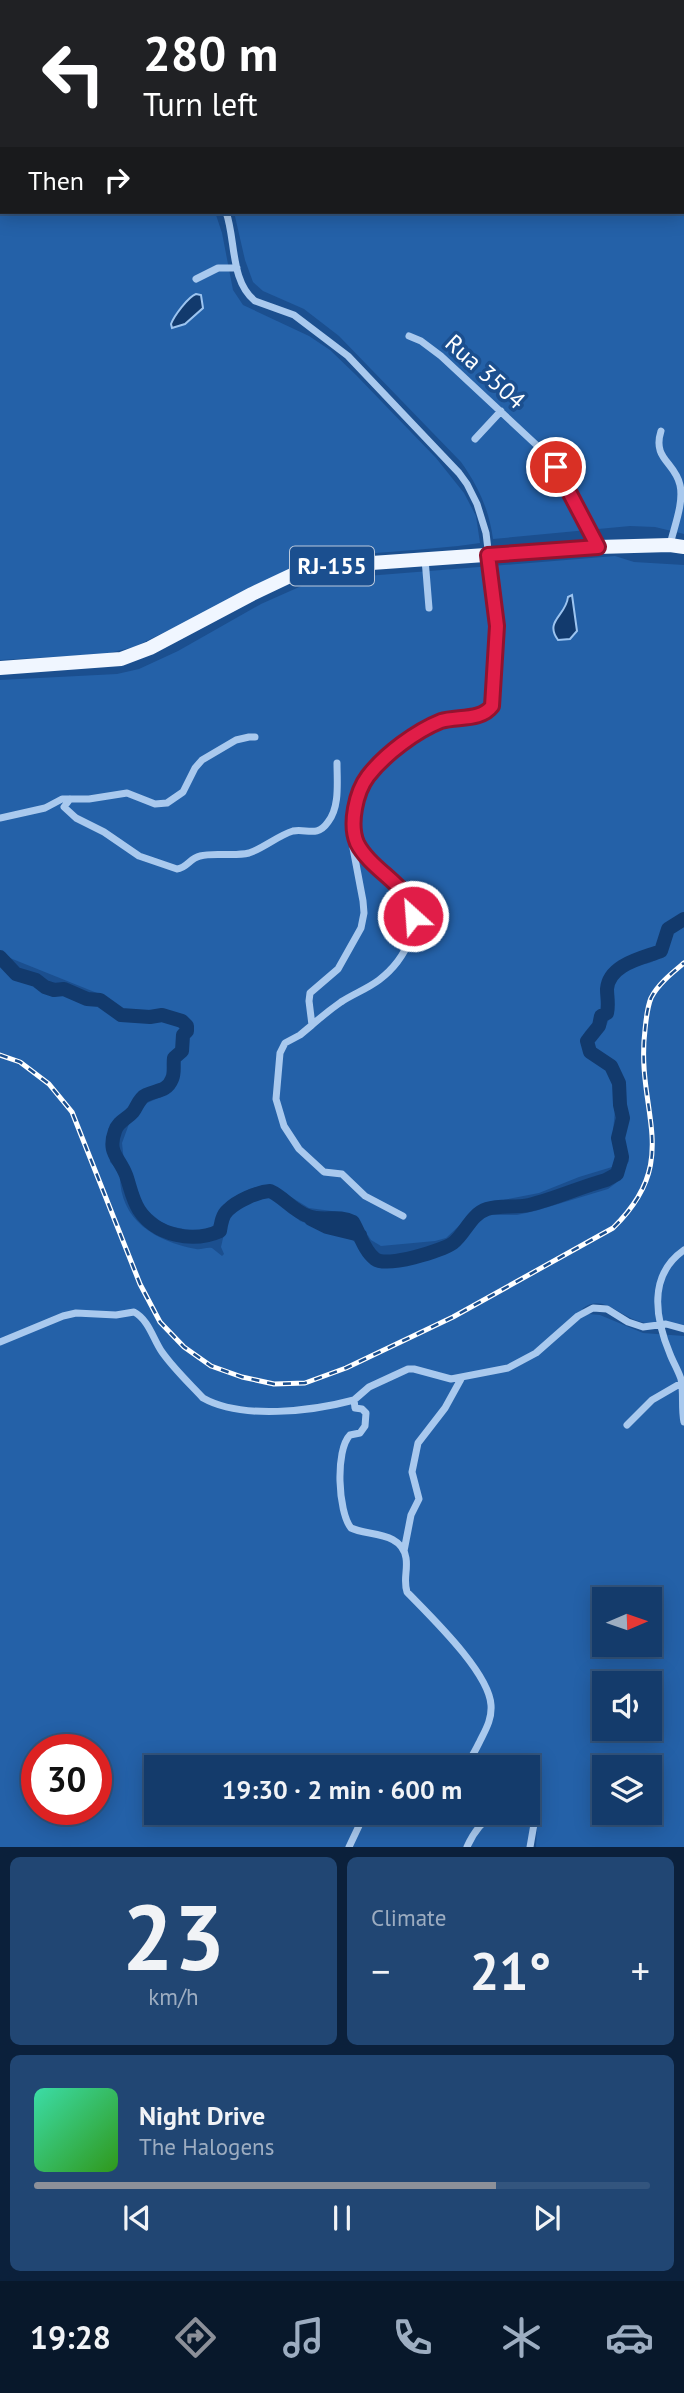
<!DOCTYPE html>
<meta charset="utf-8">
<style>
:root{--surface:#143b6b;--page:#214673;--text:#f1f3f6;--muted:#9dadc1;--line:#33557e;--accent:#8c9099}
body{margin:0;font-family:"PT Sans",sans-serif;background:var(--page);color:var(--text);height:100vh;display:flex;flex-direction:column;font-size:26px;white-space:nowrap}
*{box-sizing:border-box;margin:0}
p{font-size:23px;color:var(--muted)}
.icon{flex:none;width:38px;height:38px;fill:none;stroke:currentColor;stroke-width:2;stroke-linecap:round;stroke-linejoin:round}
.map{position:relative;height:1847px;overflow:hidden}
.drawer{display:flex;flex-direction:column;gap:10px;padding:10px;background:#0b203b;flex:1}
.drawer>*{flex:none}
.guide{position:absolute;left:0px;top:0px;width:684px;height:214px;box-shadow:0 4px 18px #0003,0 0 0 2px var(--line);background:#202124;color:#fff;overflow:hidden}
.needle{width:46px;rotate:88deg}
.controls{position:absolute;left:592px;top:1587px;display:grid;gap:14px}
.controls a{display:grid;place-items:center;width:70px;height:70px;border-radius:0px;background:var(--surface);box-shadow:0 4px 18px #0003,0 0 0 2px var(--line);font-size:35px}
.speed{position:absolute;left:21px;top:1734px;display:flex;gap:14px;font-size:35px;font-weight:700;text-align:center}
.speed>*{display:grid;place-content:center;width:91px;height:91px;border-radius:50%;background:var(--surface);box-shadow:0 4px 18px #0003,0 0 0 2px var(--line);line-height:1}
.speed .limit{border:10px solid #d22;background:#fff;color:#111}
.pin{position:absolute;display:grid;place-items:center;width:60px;height:60px;color:#fff;margin:-30px;border:4px solid #fff;border-radius:50%;box-shadow:0 2px 7px #0007}
.me{position:absolute;width:77px;margin:-38px;rotate:334deg;stroke-linejoin:round;filter:drop-shadow(0 0 5px #0008)}
.turn{display:flex;align-items:center;gap:24px;height:147px;padding:0 28px;font-size:32px}
.turn .icon{width:91px;height:91px;stroke-width:2.5}
.turn b{display:block;font-size:49px;line-height:60px}
.then{display:flex;align-items:center;height:66px;padding:0 28px;background:#0003;gap:14px;font-size:26px}
.big{font-size:52px;font-weight:600;line-height:1.1}
.drawer .tile{flex:1;display:flex;flex-direction:column;justify-content:center;gap:10px;min-width:0;padding:0 24px;border-radius:10px;background:var(--page)}
.drawer .dial{align-items:center;gap:0}
.dial b{font-size:91px;line-height:1}
.song{display:flex;align-items:center;gap:21px}
.cover{width:84px;height:84px;border-radius:10px;background:linear-gradient(135deg,hsl(160 70% 55%),hsl(110 70% 35%))}
.played{height:7px;border-radius:4px;background:linear-gradient(90deg,var(--accent) 75%,var(--line) 75%)}
.keys{display:flex;justify-content:space-around;direction:ltr}
.heat{display:flex;justify-content:space-between;align-items:center;font-size:38px;direction:ltr}
.drawer .tiles{flex:1;display:grid;gap:10px;grid-template-columns:1fr 1fr}
.tile:last-child{grid-column:span 2}
.trip{position:absolute;left:144px;top:1755px;width:396px;height:70px;border-radius:0px;background:var(--surface);box-shadow:0 4px 18px #0003,0 0 0 2px var(--line);font-weight:600;line-height:70px;text-align:center}
.dock{display:flex;height:112px;justify-content:space-around;align-items:center;background:#08182b;color:var(--muted)}
.dock .icon{width:49px;height:49px}
.dock .current{color:var(--accent)}
.dock b{font-size:32px;color:var(--text)}
.map>svg:first-child{display:block}
</style>
<div class="map">
<svg width="684" height="1847" viewBox="0 0 684 1847">
<rect width="100%" height="100%" fill="#1b4f8f"/>
<path fill="#2461a8" fill-rule="evenodd" d="M0 0H27L28 2H2V212H215L222 233 233 290 243 305 309 336 330 350 356 375 436 458 464 493 476 516 480 543C422 552 363 550 306 564L134 647 105 654 0 660Z
M50 0H684V534L655 527 630 526 493 539C489 509 478 486 461 462L339 336 304 309 263 291 253 282 245 260 234 212H682V2H51Z
M615 556 634 562 684 565V914L666 928 660 947C637 957 607 960 603 990 602 995 605 1001 604 1006 601 1019 581 1030 582 1041 582 1061 598 1061 609 1072 621 1084 613 1120 613 1135 613 1147 618 1156 612 1167L579 1177 539 1193 488 1203 475 1211 446 1238 435 1241 381 1246 371 1240 356 1217 339 1212 309 1208 273 1186 266 1185 249 1189 231 1201 224 1206 211 1229 199 1232 169 1226 161 1222 143 1207 134 1180 124 1162 122 1143 129 1124 147 1103 163 1096 173 1084 179 1061 187 1049 191 1029 187 1017 161 1010 138 1012 123 1010 97 993 0 954V680L117 674 139 669 178 651 261 604 306 584 367 576Z
M684 926V1326C669 1325 652 1326 638 1321 618 1315 602 1293 582 1309L589 1314 600 1315 643 1333 684 1336V1847H536L537 1824 534 1813 528 1847H0V965L15 976 35 982 49 991 70 994 96 1003 118 1020 150 1021 163 1018 182 1025 180 1047C164 1059 172 1065 168 1080L160 1087 143 1093 129 1113 114 1124 109 1139 110 1162 120 1172C118 1219 154 1241 196 1249 201 1250 206 1247 212 1248L222 1256 224 1254 221 1247 228 1216 244 1203 269 1194 278 1198 300 1221 353 1240 372 1264 398 1267 425 1259 455 1244 471 1224 484 1215H517L535 1211 608 1189 616 1183 629 1161 624 1140 628 1120 624 1083 615 1065 596 1052 593 1041C597 1034 604 1031 607 1024 614 1010 607 988 617 976 629 962 639 967 652 962 667 955 665 946 671 936 673 932 680 929 684 926ZM604 1600H649V1645H604ZM604 1684H649V1729H604ZM37 1750H96V1810H37ZM156 1768H527V1813H156ZM604 1768H649V1813H604Z"/>
<path fill="#123a6d" stroke="#9cc4f0" stroke-width="2" d="M196 294 201 295 203 308 185 324 172 328 171 324C174 316 188 297 196 294Z
M572 595 577 631 570 639 558 640C544 621 566 616 568 597Z"/>
<g fill="none" stroke-linecap="round" stroke-linejoin="round">
<path stroke="#123a6d" stroke-width="14" d="M0 957 16 974 36 980 45 987 54 990 64 989 87 999 100 1000 121 1015 150 1017 162 1015 182 1021 187 1026V1031L183 1035 182 1051 174 1058C173 1065 175 1073 172 1079 167 1092 156 1090 146 1095 139 1098 137 1107 133 1112 127 1119 118 1121 115 1131 107 1153 119 1157 126 1175 130 1186 132 1199 139 1210 156 1236 193 1243 220 1231 221 1223 222 1215 228 1210 237 1201 257 1192 270 1191 284 1197 293 1211 308 1216 323 1222 338 1214 353 1222 360 1234 364 1251 375 1259 387 1268 441 1251 453 1243 465 1234 471 1214 487 1209 500 1205 516 1208 529 1205 555 1199 580 1187 606 1180L617 1174 622 1157 618 1138 623 1118 620 1105 619 1083 611 1066 590 1052 587 1041 599 1026 601 1016 607 1013C609 1004 607 997 607 989 609 964 643 958 661 951L668 929 684 919
M311 1219 327 1227 360 1235"/>
<path stroke="#a9c9ee" stroke-width="7" d="M41 0 42 2
M226 212C236 240 230 281 255 301L294 315 348 356 459 473 467 484 477 504 486 533 495 607 497 626 492 706 484 713 445 720 434 724 395 750 367 777 359 797 353 825V848L363 901 364 913 361 928 338 969 310 993 309 1001 312 1025 300 1035 285 1043 280 1053 276 1099 284 1126 299 1149 324 1172 342 1174 365 1196 403 1216
M196 279 218 268H237
M409 336 421 341 441 356 544 452 556 467 598 546
M661 431C652 459 675 462 680 485 684 503 674 527 670 545
M475 439 501 411
M425 559 429 608
M70 799 64 807 76 818 104 832 139 856 177 869C187 868 190 858 200 856 215 852 233 857 249 853 264 848 277 836 293 831 306 828 317 838 328 822 340 807 337 782 337 763
M0 818 45 808 62 799H89L127 793 155 804 167 803 183 792 195 768 202 760 236 740 249 737H255
M312 1025C321 1017 331 1009 341 1002 353 994 367 989 379 980 405 960 426 922 403 892 388 872 363 860 354 836
M684 1250C648 1275 655 1318 670 1354 673 1362 678 1370 681 1379 684 1393 681 1408 684 1422
M0 1342 63 1316 76 1313 116 1315 134 1312C149 1320 153 1339 162 1352 174 1369 189 1383 203 1398 242 1420 313 1411 354 1400
M627 1425 652 1400 683 1382
M404 1551 411 1515 419 1499 412 1472 418 1443 445 1408 461 1379
M461 1768C470 1762 475 1751 480 1741 486 1729 492 1719 491 1705 489 1672 430 1616 407 1592 403 1580 408 1570 406 1558 402 1531 367 1536 351 1528 338 1512 335 1450 350 1435L360 1433 365 1426 366 1413 362 1409 355 1408 354 1400 369 1387 408 1369H414L451 1379 508 1368 536 1353 578 1316 593 1308 607 1309 628 1322 643 1327 666 1324 684 1329
M527 1811 532 1815 534 1824 530 1847
M349 1847 365 1813
M467 1847C473 1833 482 1821 496 1813"/>
<path stroke="#f0f6ff" stroke-width="14" d="M0 668 121 659 150 648 252 594 292 575 329 566 598 547 670 545 684 547"/>
<defs>
<path id="rail" d="M0 1055 20 1062 49 1084 72 1112 140 1284 160 1322 184 1347 211 1366 242 1377 274 1384 305 1383 346 1368 453 1317 613 1228C684 1159 635 1112 645 1030 646 1020 647 1008 651 998 658 984 672 973 684 963"/>
</defs>
<use href="#rail" stroke="#fff" stroke-width="5"/>
<use href="#rail" stroke="#1b4f8f" stroke-width="2.5" stroke-dasharray="8" stroke-linecap="butt"/>
</g>
<g fill="none" stroke-linecap="round" stroke-linejoin="round">
<defs>
<path id="route" d="M413 916 410 903 405 894C391 877 367 863 357 843 349 824 356 792 368 776 385 754 416 731 441 721 457 716 481 721 492 706L497 626 488 555 598 547 556 467"/>
</defs>
<use href="#route" stroke="#92132f" stroke-width="18"/>
<use href="#route" stroke="#e11d48" stroke-width="12"/>
</g>
<g text-anchor="middle" stroke-width="7" stroke-linejoin="round" paint-order="stroke">
<rect fill="#1b4f8f" stroke="#bbcadd" stroke-width="2" x="290" y="546.5" width="84" height="39" rx="5"/>
<g font-size="23" font-weight="bold" fill="#fff">
<text x="332" y="574">RJ-155</text>
</g>
<g font-size="24" fill="#fff" stroke="#1b4f8f">
<text transform="translate(485 372) rotate(42)" y="8">Rua 3504</text>
</g>
</g>
</svg>
<div class="controls">
<a><svg class="needle" viewBox="-14 -14 28 28"><path d="M0-13l5 13h-10z" fill="#e53935"/><path d="M0 13l5-13h-10z" fill="#9dadc1"/></svg></a>
<a><svg class="icon" aria-label="sound" viewBox="0 0 24 24"><path d="M4 9h4l5-4v14l-5-4H4zM17 9q2 3 0 6"/></svg></a>
<a><svg class="icon" aria-label="layers" viewBox="0 0 24 24"><path d="M12 4l9 5-9 5-9-5zM3 14l9 5 9-5"/></svg></a>
</div>
<div class="speed"><div class="limit">30</div></div>
<div class="pin" style="left:556px;top:467px;background:#d93025"><svg class="icon" aria-label="arrive" viewBox="0 0 24 24"><path d="M6 21V4h12l-3 4 3 4H6"/></svg></div>
<svg class="me" style="left:413px;top:916px" viewBox="-20 -20 40 40"><circle r="17" fill="#e11d48" stroke="#fff" stroke-width="3"/><path d="M0-11L8 9 0 5-8 9z" fill="#fff"/></svg>
<div class="trip">19:30 · 2 min · 600 m</div>
<div class="guide">
<div class="turn"><svg class="icon" aria-label="left" viewBox="0 0 24 24"><path d="M17 20v-9H6M10 6l-5 5 5 5"/></svg><div><b>280 m</b>Turn left</div></div>
<div class="then">Then<svg class="icon" aria-label="right" viewBox="0 0 24 24"><path d="M7 20v-9h11M14 6l5 5-5 5"/></svg></div>
</div>
</div>
<section class="drawer">
<div class="tiles">
<div class="tile dial"><b>23</b><p>km/h</p></div>
<div class="tile"><p>Climate</p>
<div class="heat"><a>−</a><b class="big">21°</b><a>+</a></div>
</div>
<div class="tile">
<div class="song"><i class="cover"></i><div><b>Night Drive</b><p>The Halogens</p></div></div>
<div class="played"></div>
<div class="keys"><svg class="icon" aria-label="previous" viewBox="0 0 24 24"><path d="M18 5L8 12l10 7zM5 5v14"/></svg><svg class="icon" aria-label="pause" viewBox="0 0 24 24"><path d="M8 5v14M16 5v14"/></svg><svg class="icon" aria-label="next" viewBox="0 0 24 24"><path d="M6 5l10 7-10 7zM19 5v14"/></svg></div>
</div>
</div>
</section>
<nav class="dock">
<b>19:28</b>
<svg class="icon current" aria-label="directions" viewBox="0 0 24 24"><path d="M12 3l9 9-9 9-9-9zM9 14v-3h6M13 9l2 2-2 2"/></svg>
<svg class="icon" aria-label="music" viewBox="0 0 24 24"><path d="M9 18V5l10-2v13"/><circle cx="6" cy="18" r="3"/><circle cx="16" cy="16" r="3"/></svg>
<svg class="icon" aria-label="phone" viewBox="0 0 24 24"><path d="M5 4h4l2 5-3 2q2 4 5 5l2-3 5 2v4C11 20 4 13 5 4z"/></svg>
<svg class="icon" aria-label="climate" viewBox="0 0 24 24"><path d="M12 3v18M4 7l16 10M4 17L20 7"/></svg>
<svg class="icon" aria-label="car" viewBox="0 0 24 24"><path d="M5 17H2v-5l4-1 3-4h7l3 4 3 1v5h-3M9 17h6M6 11h13"/><circle cx="7" cy="17" r="2"/><circle cx="17" cy="17" r="2"/></svg>
</nav>
